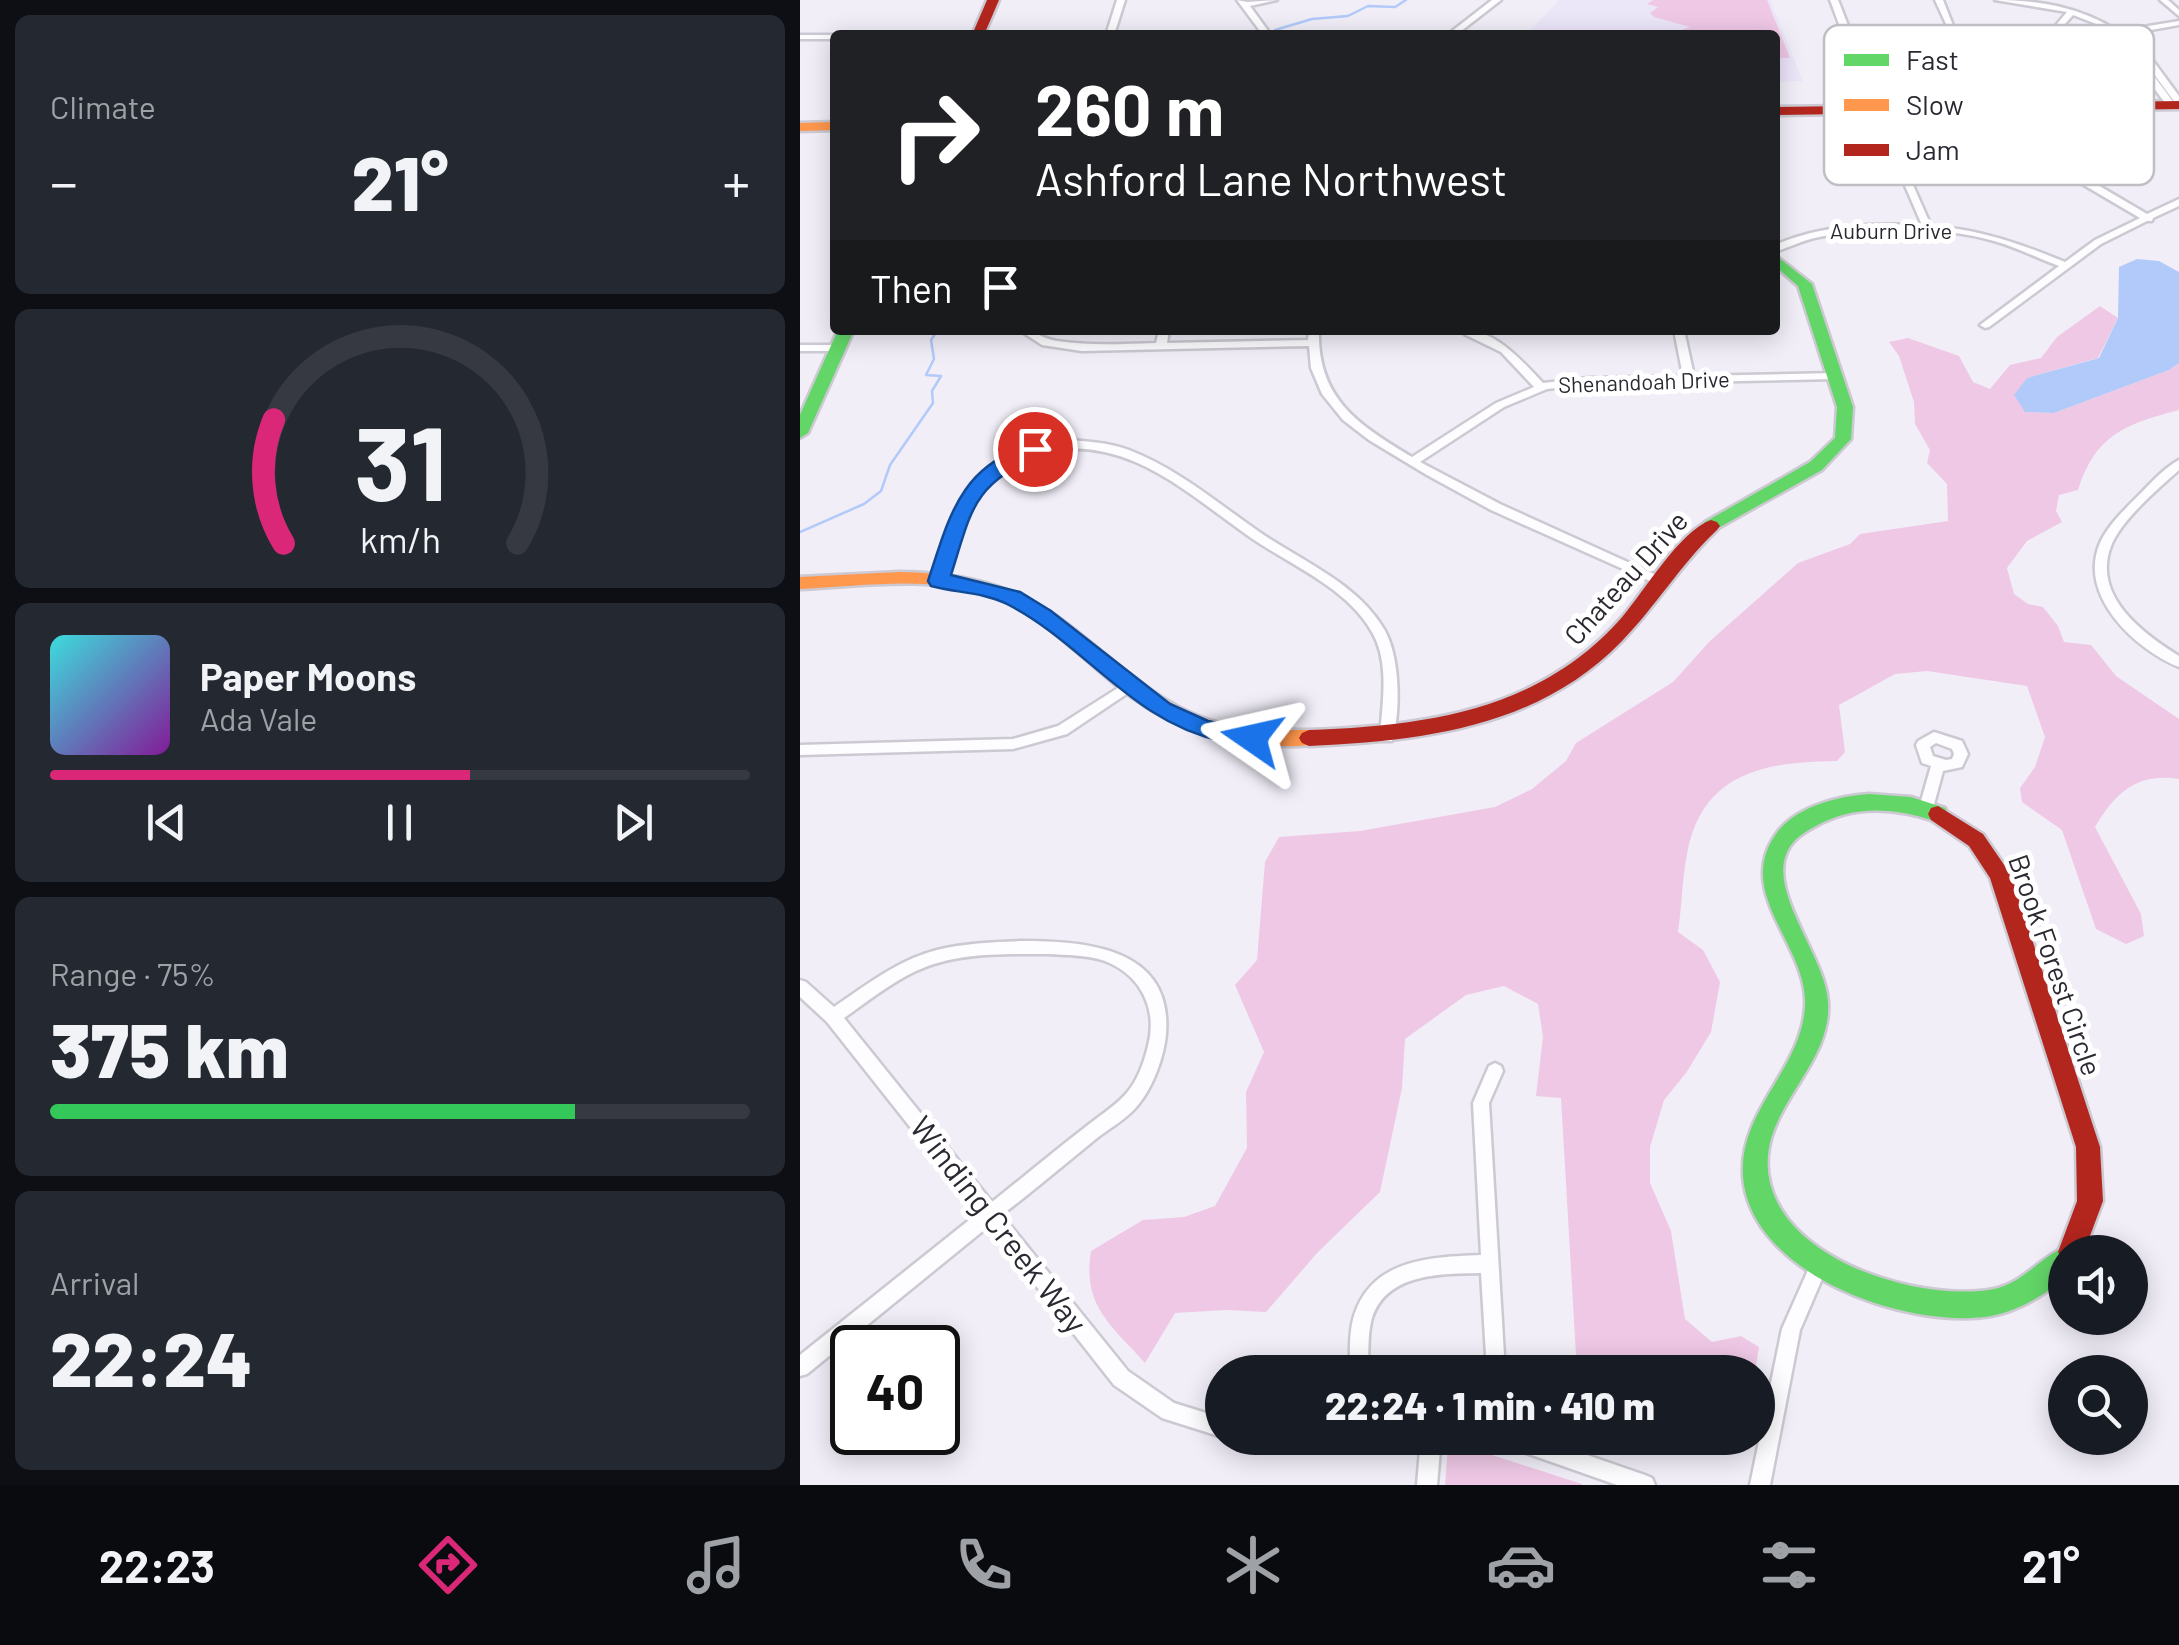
<!DOCTYPE html>
<meta charset="utf-8">
<style>
:root{--surface:#171b24;--page:#242831;--text:#f1f3f6;--muted:#9ea1a6;--line:#363941;--accent:#db2777}
body{margin:0;font-family:Barlow,sans-serif;background:var(--page);color:var(--text);height:100vh;display:flex;flex-direction:column;font-size:38px;white-space:nowrap}
*{box-sizing:border-box;margin:0}
p{font-size:32px;color:var(--muted)}
.icon{flex:none;width:55px;height:55px;fill:none;stroke:currentColor;stroke-width:2;stroke-linecap:round;stroke-linejoin:round}
.map{position:relative;flex:1;overflow:hidden}
.drawer{display:flex;flex-direction:column;gap:15px;padding:15px;background:#0d0f14;width:800px}
.drawer>*{flex:none}
.hud{position:absolute;left:30px;top:30px;width:950px;height:305px;border-radius:10px;box-shadow:0 5px 25px #0003;background:#202124;color:#fff;overflow:hidden}
.tools{position:absolute;left:1248px;top:1235px;display:grid;gap:20px}
.tools a{display:grid;place-items:center;width:100px;height:100px;border-radius:50%;background:var(--surface);box-shadow:0 5px 25px #0003;font-size:50px}
.speed{position:absolute;left:30px;top:1325px;display:flex;gap:20px;font-size:50px;font-weight:700;text-align:center}
.speed>*{display:grid;place-content:center;width:130px;height:130px;border-radius:50%;background:var(--surface);box-shadow:0 5px 25px #0003;line-height:1}
.speed .limit{border:5px solid #111;border-radius:15px;background:#fff;color:#111}
.pin{position:absolute;display:grid;place-items:center;width:85px;height:85px;color:#fff;margin:-42px;border:5px solid #fff;border-radius:50%;box-shadow:0 2px 10px #0007}
.me{position:absolute;width:110px;margin:-55px;rotate:281deg;stroke-linejoin:round;filter:drop-shadow(0 0 8px #0008)}
.turn{display:flex;align-items:center;gap:35px;height:210px;padding:0 40px;font-size:45px}
.turn .icon{width:130px;height:130px;stroke-width:2.5}
.turn b{display:block;font-size:70px;line-height:85px}
.then{display:flex;align-items:center;height:95px;padding:0 40px;background:#0003;gap:20px;font-size:38px}
.big{font-size:75px;font-weight:800;line-height:1.1}
.drawer .tile{flex:1;display:flex;flex-direction:column;justify-content:center;gap:15px;min-width:0;padding:0 35px;border-radius:15px;background:var(--page)}
.drawer .dial{align-items:center;gap:0}
.dial svg{height:260px;overflow:visible;fill:none;stroke:var(--line);stroke-width:7;stroke-linecap:round;text-anchor:middle}
.dial text{fill:var(--text);stroke:none}
.song{display:flex;align-items:center;gap:30px}
.cover{width:120px;height:120px;border-radius:15px;background:linear-gradient(135deg,hsl(180 70% 55%),hsl(290 70% 35%))}
.played{height:10px;border-radius:5px;background:linear-gradient(90deg,var(--accent) 60%,var(--line) 60%)}
.keys{display:flex;justify-content:space-around;direction:ltr}
.heat{display:flex;justify-content:space-between;align-items:center;font-size:55px;direction:ltr}
.charge{height:15px;border-radius:8px;background:linear-gradient(90deg,#34c759 75%,var(--line) 0)}
.trip{position:absolute;left:405px;top:1355px;width:570px;height:100px;border-radius:50px;background:var(--surface);box-shadow:0 5px 25px #0003;font-weight:800;line-height:100px;text-align:center}
.dock{display:flex;height:160px;justify-content:space-around;align-items:center;background:#090b0e;color:var(--muted)}
.dock .icon{width:70px;height:70px}
.dock .on{color:var(--accent)}
.dock b{font-size:45px;color:var(--text)}
main{display:flex;flex:1;min-height:0}
.map>svg:first-child{display:block}
</style>
<main>
<section class="drawer">
<div class="tile"><p>Climate</p>
<div class="heat"><a>−</a><b class="big">21°</b><a>+</a></div>
</div>
<div class="tile dial"><svg viewBox="0 0 100 80">
<path d="M14 69A42 42 0 1 1 86 69"/>
<path d="M14 69A42 42 0 0 1 11 31" stroke="#db2777"/>
<text x="50" y="56" font-size="32" font-weight="700">31</text>
<text x="50" y="72" font-size="11">km/h</text>
</svg></div>
<div class="tile">
<div class="song"><i class="cover"></i><div><b>Paper Moons</b><p>Ada Vale</p></div></div>
<div class="played"></div>
<div class="keys"><svg class="icon" aria-label="previous" viewBox="0 0 24 24"><path d="M18 5L8 12l10 7zM5 5v14"/></svg><svg class="icon" aria-label="pause" viewBox="0 0 24 24"><path d="M8 5v14M16 5v14"/></svg><svg class="icon" aria-label="next" viewBox="0 0 24 24"><path d="M6 5l10 7-10 7zM19 5v14"/></svg></div>
</div>
<div class="tile"><p>Range · 75%</p><b class="big">375 km</b><div class="charge"></div></div>
<div class="tile"><p>Arrival</p><b class="big">22:24</b></div>
</section>
<div class="map">
<svg width="1379" height="1485" viewBox="0 0 1379 1485">
<rect width="100%" height="100%" fill="#f1eef8"/>
<path fill="#ece6f9" d="M759 0H970L1003 81 975 82V35H726Z"/>
<path fill="#efc8e6" d="M853 0H967L990 58H975V35H880L875 32 890 27 854 17 850 13 858 7 847 4Z
M1300 306 1318 318 1298 358 1227 378 1226 412 1254 413 1369 370 1379 363V410C1326 424 1296 434 1278 490L1259 495 1256 511 1262 522 1227 541 1207 568 1214 594 1228 604 1243 607 1258 626 1264 642 1291 645 1316 676 1379 719V779C1337 772 1315 793 1295 827L1341 914 1344 936 1326 944 1296 929 1262 830 1222 802 1220 788 1235 767 1245 737 1227 686 1127 671 1095 674 1039 705 1045 752 1037 761C967 762 902 771 887 854 882 879 882 906 878 932L903 950 920 982 911 1032 886 1073 864 1100 850 1147V1183L871 1231 885 1319 912 1342 941 1336 959 1347 955 1372H777L761 1098 736 1096 743 1037 738 1004 704 986 666 995 605 1039 602 1088 580 1192 518 1252 466 1312 426 1310 375 1313 345 1363C311 1325 282 1306 291 1251L343 1220 384 1217 415 1206 447 1148 446 1092 464 1052 435 985 457 960 465 862 479 837 560 831 695 807 732 789 766 761 776 743 873 682 910 641 998 563 1050 544 1060 534 1148 521 1147 484 1127 463 1130 450 1115 424 1114 402 1099 356 1089 342 1108 338 1159 356 1173 382 1190 389 1210 365 1241 358 1257 337Z
M658 1444 782 1484V1485H645L648 1446Z"/>
<path fill="#b1caf9" d="M1337 259 1359 261 1379 272V363L1369 370 1254 413 1225 412 1214 395 1227 378 1299 358 1318 318 1319 267Z"/>
<g fill="none" stroke-linecap="round" stroke-linejoin="round">
<path stroke="#b1caf9" stroke-width="2.5" d="M475 30 512 19 548 16 568 6 595 7 606 0
M0 532 64 504 81 491 90 465 133 403 132 391 141 376 126 375 134 359 131 340 138 330"/>
<defs>
<path id="street" d="M317 0H325L314 35H306Z
M437 0 447 2 477 0 450 6 471 35H463Z
M692 0H701L656 35H647Z
M1030 0H1038C1046 18 1051 41 1067 54 1093 77 1216 77 1248 63 1250 62 1259 55 1261 54L1256 25 1267 12 1195 0C1240 0 1280 7 1318 31L1379 21V25L1323 35 1333 43H1340L1379 96V105L1376 104 1335 48H1333L1374 103V107H1368L1323 46 1325 44 1299 25 1273 15 1264 25 1269 55C1263 60 1257 65 1250 67 1210 81 1101 84 1065 61 1045 48 1038 20 1030 0Z
M1135 0H1143L1154 28 1147 26Z
M1360 0H1368L1379 10V16Z
M0 35H37L35 39H0Z
M1251 132H1257L1284 177 1347 214 1379 199V206L1353 218 1352 221H1347L1301 244 1189 327 1185 328 1180 325 1259 266C1237 258 1216 247 1194 241 1142 226 1072 226 1019 237 1003 240 990 247 975 252V245C1020 225 1072 223 1122 225L1084 137 1088 134 1092 137 1131 226C1179 229 1221 244 1265 262L1295 240 1340 218 1277 181 1250 134Z
M219 330C234 330 243 339 257 341 290 346 323 344 356 343L359 330H369L367 343 508 340 509 330H519C517 399 559 425 612 457L696 403 734 387 701 352 664 334V330C696 330 723 362 743 383L789 378 883 376 874 330H884L894 376 1036 373 1041 376 1036 379 789 384 747 389 704 407 620 462 700 504 865 579 867 582 865 585 861 586 691 510 627 475 569 440 543 420 522 394 511 368 509 346 282 351 242 345Z
M0 345H37L42 348 37 351H0Z
M262 440C285 441 307 442 329 450 378 469 416 502 458 531 501 561 556 582 584 629 600 656 601 711 592 741H582L580 737C582 704 590 663 572 632 546 586 489 565 447 535 382 489 323 432 237 453 213 459 188 474 175 495 159 520 155 553 145 581L139 585 135 584 133 581C165 493 157 463 262 440Z
M1379 460V470C1358 489 1321 520 1311 546 1292 596 1342 633 1379 656V667C1335 649 1277 595 1300 543 1308 525 1325 509 1339 495 1351 483 1364 468 1379 460Z
M329 681 334 683 336 686 334 689 267 734 213 749 0 755V745L213 739 258 726Z
M1134 732 1162 741 1168 754 1162 767 1143 771 1133 808 1131 812H1121L1119 808 1131 766 1122 763 1116 745 1118 741ZM1136 743 1152 749 1154 754 1152 759 1146 760 1133 756 1130 747Z
M223 941C287 941 373 948 366 1034 364 1057 353 1087 338 1105 328 1118 310 1128 297 1138 265 1164 234 1190 202 1215L328 1371 374 1403 422 1418V1437L362 1418 314 1385 189 1226 7 1374 0 1376V1355L178 1213 27 1022 0 997V980L6 982 34 1007C66 985 98 960 137 950 165 943 195 942 223 941ZM248 954C266 955 285 955 302 960 340 973 358 1008 348 1046 344 1063 337 1082 325 1095 313 1108 296 1118 283 1129 252 1153 222 1178 192 1202L44 1018C67 1002 90 983 116 971 156 952 205 954 248 954Z
M695 1063 701 1066 703 1071 689 1103 705 1372H687L681 1273C643 1274 587 1272 572 1318 567 1335 569 1355 568 1372H550C550 1357 549 1340 552 1324 566 1260 626 1257 681 1255L673 1103 689 1066Z
M1019 1256 1025 1259 1028 1265 1000 1330 970 1485H950L982 1329 1013 1259Z
M621 1438H641L637 1485H617Z
M702 1438H738L845 1475 852 1478 855 1485H817L712 1448 705 1445Z"/>
<path id="fast" d="M975 255 1012 284 1053 407 1051 439 1022 470 911 532 905 530 902 526 905 522 1010 462 1035 438 1037 407 998 286 975 266Z
M38 330H54L8 433 0 438V415Z
M1069 794 1111 797 1145 808 1148 814 1145 820 1138 822C1095 808 1055 804 1014 827 1003 833 992 840 987 852 968 893 1026 958 1028 1002 1032 1060 973 1100 968 1155 959 1254 1116 1304 1194 1289 1223 1283 1239 1258 1265 1247L1274 1251 1265 1252V1278C1244 1295 1219 1311 1191 1316 1108 1330 950 1275 943 1176 939 1110 1001 1070 1005 1007 1009 944 930 892 979 830 999 806 1039 796 1069 794Z"/>
<path id="slow" d="M35 122V130L0 131V123Z
M100 572C165 573 220 586 271 627 314 660 352 699 403 718 437 730 473 730 509 730L516 733 519 738 516 743C497 749 474 745 455 744 403 740 355 717 316 685 276 653 240 613 191 596 131 575 62 586 0 589V577Z"/>
<path id="jam" d="M187 0H199L184 35H172Z
M1379 101V109L975 115V107Z
M911 520 917 522 920 526 917 530C881 564 856 606 822 641 739 727 623 741 509 746L502 743 499 738 502 733 509 730C627 726 742 710 823 616 845 590 880 531 911 520Z
M1138 806 1183 834 1211 875 1300 1147 1303 1201 1284 1252H1265V1263L1258 1252 1277 1201 1276 1147 1190 878 1169 846 1131 820 1128 814 1131 808Z"/>
</defs>
<use href="#street" stroke="#ccc9d3" stroke-width="5"/>
<use href="#fast" stroke="#ccc9d3" stroke-width="5"/>
<use href="#slow" stroke="#ccc9d3" stroke-width="5"/>
<use href="#jam" stroke="#ccc9d3" stroke-width="5"/>
<use href="#street" fill="#fdfcfe" fill-rule="evenodd"/>
<use href="#fast" fill="#63d668" fill-rule="evenodd"/>
<use href="#slow" fill="#ff974d" fill-rule="evenodd"/>
<use href="#jam" fill="#b3261e" fill-rule="evenodd"/>
</g>
<path fill="#1a73e8" stroke="#114b97" stroke-width="2.5" d="M235 443 242 445V453C172 487 173 505 151 575L220 592 251 611 370 704 408 721 460 732 463 738 460 744C447 748 434 743 422 741 333 723 284 643 207 604 183 592 157 593 131 586L128 581C150 515 160 465 235 443Z"/>
<g text-anchor="middle" stroke-width="10" stroke-linejoin="round" paint-order="stroke">
<g font-size="22" fill="#2b2832" stroke="#fff">
<text x="1091" y="239">Auburn Drive</text>
<text transform="translate(844 382) rotate(-2)" y="8">Shenandoah Drive</text>
</g>
<g font-size="28" fill="#2b2832" stroke="#fff">
<text transform="translate(826 578) rotate(-48)" y="10">Chateau Drive</text>
<text transform="translate(1255 965) rotate(71)" y="10">Brook Forest Circle</text>
</g>
<g font-size="32" fill="#2b2832" stroke="#fff">
<text transform="translate(198 1225) rotate(52)" y="11">Winding Creek Way</text>
</g>
</g>
<rect x="1024" y="25" width="330" height="160" rx="15" fill="#fff" stroke="#bfbec2" stroke-width="2.5"/>
<rect x="1044" y="54" width="45" height="12" fill="#63d668"/>
<rect x="1044" y="99" width="45" height="12" fill="#ff974d"/>
<rect x="1044" y="144" width="45" height="12" fill="#b3261e"/>
<g font-size="28" fill="#2b2832">
<text x="1106" y="70">Fast</text>
<text x="1106" y="115">Slow</text>
<text x="1106" y="160">Jam</text>
</g>
</svg>
<div class="tools">
<a><svg class="icon" aria-label="sound" viewBox="0 0 24 24"><path d="M4 9h4l5-4v14l-5-4H4zM17 9q2 3 0 6"/></svg></a>
<a><svg class="icon" aria-label="search" viewBox="0 0 24 24"><circle cx="10" cy="10" r="6"/><path d="M15 15l6 6"/></svg></a>
</div>
<div class="speed"><div class="limit">40</div></div>
<div class="pin" style="left:235px;top:449px;background:#d93025"><svg class="icon" aria-label="arrive" viewBox="0 0 24 24"><path d="M6 21V4h12l-3 4 3 4H6"/></svg></div>
<svg class="me" style="left:452px;top:738px" viewBox="-20 -20 40 40"><path d="M0-17L14 15 0 8-14 15z" fill="#1a73e8" stroke="#fff" stroke-width="4"/></svg>
<div class="trip">22:24 · 1 min · 410 m</div>
<div class="hud">
<div class="turn"><svg class="icon" aria-label="right" viewBox="0 0 24 24"><path d="M7 20v-9h11M14 6l5 5-5 5"/></svg><div><b>260 m</b>Ashford Lane Northwest</div></div>
<div class="then">Then<svg class="icon" aria-label="arrive" viewBox="0 0 24 24"><path d="M6 21V4h12l-3 4 3 4H6"/></svg></div>
</div>
</div>
</main>
<nav class="dock">
<b>22:23</b>
<svg class="icon on" aria-label="directions" viewBox="0 0 24 24"><path d="M12 3l9 9-9 9-9-9zM9 14v-3h6M13 9l2 2-2 2"/></svg>
<svg class="icon" aria-label="music" viewBox="0 0 24 24"><path d="M9 18V5l10-2v13"/><circle cx="6" cy="18" r="3"/><circle cx="16" cy="16" r="3"/></svg>
<svg class="icon" aria-label="phone" viewBox="0 0 24 24"><path d="M5 4h4l2 5-3 2q2 4 5 5l2-3 5 2v4C11 20 4 13 5 4z"/></svg>
<svg class="icon" aria-label="climate" viewBox="0 0 24 24"><path d="M12 3v18M4 7l16 10M4 17L20 7"/></svg>
<svg class="icon" aria-label="car" viewBox="0 0 24 24"><path d="M5 17H2v-5l4-1 3-4h7l3 4 3 1v5h-3M9 17h6M6 11h13"/><circle cx="7" cy="17" r="2"/><circle cx="17" cy="17" r="2"/></svg>
<svg class="icon" aria-label="filters" viewBox="0 0 24 24"><path d="M4 7h16M4 17h16"/><circle cx="9" cy="7" r="2"/><circle cx="15" cy="17" r="2"/></svg>
<b>21°</b>
</nav>
